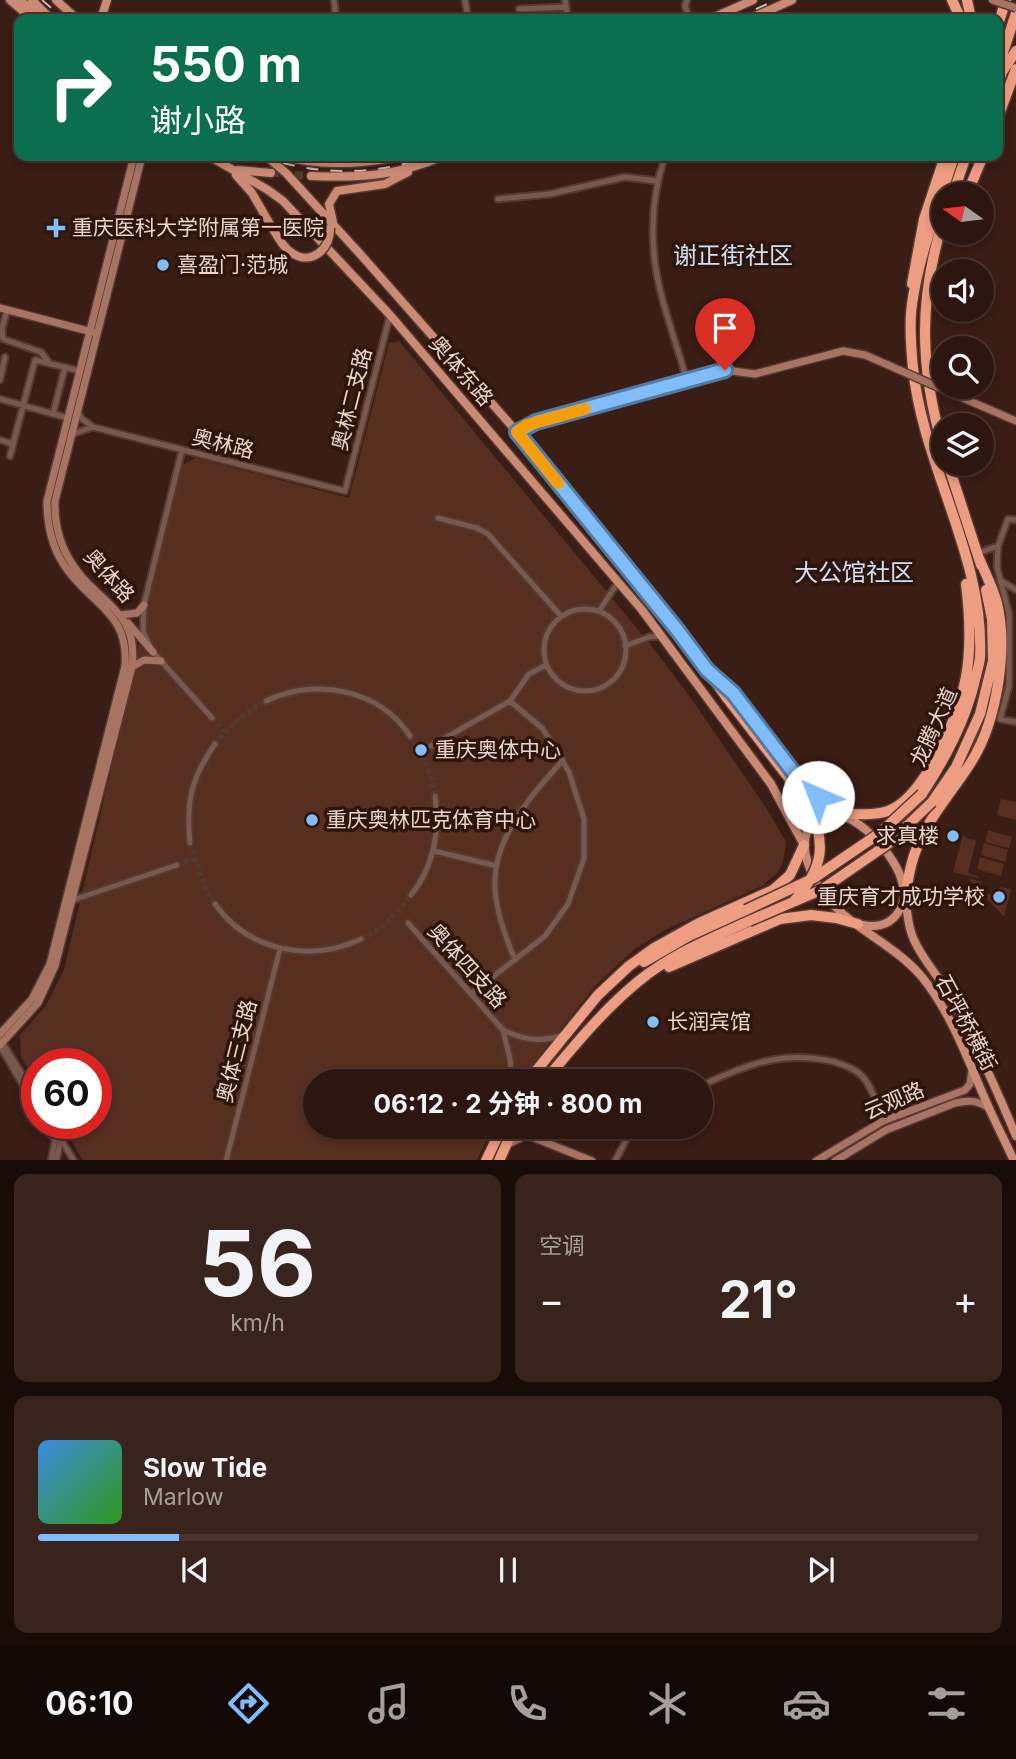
<!DOCTYPE html>
<html lang="zh">
<meta charset="utf-8">
<style>
:root{--surface:#2c160f;--page:#38231d;--text:#f1f3f6;--muted:#a69f9e;--line:#48352f;--accent:#80bdfa}
body{margin:0;font-family:Inter,"Noto Sans SC",sans-serif;background:var(--page);color:var(--text);height:100vh;display:flex;flex-direction:column;font-size:26px;white-space:nowrap}
*{box-sizing:border-box;margin:0}
p{font-size:23px;color:var(--muted)}
.icon{flex:none;width:38px;height:38px;fill:none;stroke:currentColor;stroke-width:2;stroke-linecap:round;stroke-linejoin:round}
.map{position:relative;height:1160px;overflow:hidden}
.drawer{display:flex;flex-direction:column;gap:14px;padding:14px;background:#180c08;flex:1}
.drawer>*{flex:none}
.hud{position:absolute;left:14px;top:14px;width:989px;height:147px;border-radius:14px;box-shadow:0 4px 10px #0003,0 0 0 2px var(--line);background:#0b6e4f;color:#fff;overflow:hidden}
.needle{width:46px;rotate:284deg}
.controls{position:absolute;left:931px;top:182px;display:grid;gap:14px}
.controls a{display:grid;place-items:center;width:63px;height:63px;border-radius:50%;background:var(--surface);box-shadow:0 4px 10px #0003,0 0 0 2px var(--line);font-size:35px}
.speed{position:absolute;left:21px;top:1048px;display:flex;gap:14px;font-size:35px;font-weight:700;text-align:center}
.speed>*{display:grid;place-content:center;width:91px;height:91px;border-radius:50%;background:var(--surface);box-shadow:0 4px 10px #0003,0 0 0 2px var(--line);line-height:1}
.speed .limit{border:10px solid #d22;background:#fff;color:#111}
.pin{position:absolute;display:grid;place-items:center;width:60px;height:60px;color:#fff;margin:-72px -30px;border-radius:50% 50% 50% 0;rotate:-45deg;box-shadow:0 0 7px #0007}
.pin .icon{rotate:45deg}
.me{position:absolute;width:77px;margin:-38px;rotate:316deg;stroke-linejoin:round;filter:drop-shadow(0 0 5px #0008)}
.turn{display:flex;align-items:center;gap:24px;height:147px;padding:0 21px;font-size:32px}
.turn .icon{width:91px;height:91px;stroke-width:2.5}
.turn b{display:block;font-size:49px;line-height:60px}
.big{font-size:52px;font-weight:700;line-height:1.1}
.drawer .card{flex:1;display:flex;flex-direction:column;justify-content:center;gap:10px;min-width:0;padding:0 24px;border-radius:14px;background:var(--page)}
.drawer .dial{align-items:center;gap:0}
.dial b{font-size:91px;line-height:1}
.song{display:flex;align-items:center;gap:21px}
.cover{width:84px;height:84px;border-radius:10px;background:linear-gradient(135deg,hsl(210 70% 55%),hsl(110 70% 35%))}
.played{height:7px;border-radius:4px;background:linear-gradient(90deg,var(--accent) 15%,var(--line) 15%)}
.keys{display:flex;justify-content:space-around;direction:ltr}
.heat{display:flex;justify-content:space-between;align-items:center;font-size:38px;direction:ltr}
.drawer .tiles{flex:1;display:grid;gap:14px;grid-template-columns:1fr 1fr}
.card:last-child{grid-column:span 2}
.trip{position:absolute;left:303px;top:1069px;width:410px;height:70px;border-radius:35px;background:var(--surface);box-shadow:0 4px 10px #0003,0 0 0 2px var(--line);font-weight:700;line-height:70px;text-align:center}
.tabs{display:flex;height:112px;justify-content:space-around;align-items:center;background:#120906;color:var(--muted)}
.tabs .icon{width:49px;height:49px}
.tabs .on{color:var(--accent)}
.tabs b{font-size:32px;color:var(--text)}
.map>svg:first-child{display:block}
</style>
<div class="map">
<svg width="1016" height="1161" viewBox="0 0 1016 1161">
<rect width="100%" height="100%" fill="#3a1d14"/>
<path fill="#572f21" d="M399 341 650 644 688 694 765 806 786 842 783 862 778 872 762 886 665 930 635 949 596 985 520 1081 315 1082V1127H493L477 1160H83L61 1124H96V1064H37V1084L21 1057 20 1035 45 1007 64 970 133 675 145 610 182 465 196 458 349 498 389 343Z
M1001 799 1016 802V820L997 815Z
M988 830 1012 837 1009 848 985 842Z
M963 835 966 837 964 845 966 838 976 841 968 873 978 876V878L953 872Z
M984 843 1008 850 1005 862 981 855Z
M980 857 1004 864 1001 876 977 869Z
M968 878 981 882 983 893 997 896 1000 887 1011 889 1004 917Z"/>
<g fill="none" stroke-linecap="round" stroke-linejoin="round">
<path stroke="#543930" stroke-width="5" stroke-dasharray="5 2.5" stroke-linecap="butt" d="M212 718 224 732
M410 736C423 755 432 774 435 796
M215 744C229 727 246 711 266 701
M190 843 206 890 215 904
M177 865 194 859
M361 939C382 930 398 913 411 895"/>
<path stroke="#543930" stroke-width="8" stroke-dasharray="8 4" stroke-linecap="butt" d="M271 173 311 176"/>
<defs>
<path id="street" d="M334 0 336 19
M465 0 468 19
M565 0 568 19
M687 0 685 6 690 19
M519 9 566 7
M665 156C655 186 651 221 654 253 656 290 677 344 687 381
M498 199 550 194 625 177 657 181
M7 310 2 329 3 339 41 352 50 364
M0 380 5 357
M0 399 68 418
M77 411 81 418 93 427 345 491 390 315
M53 414 65 367
M70 435 93 427
M0 440 13 444
M182 450 144 605 143 631 153 652 212 718
M10 456 35 360 80 371
M438 518 477 528 488 534 561 616
M1016 520 1008 519 998 546 997 567 1009 614V686L1000 719 1016 722
M978 553 998 546
M1000 580 1016 590
M544 650a41 41 0 1 1 82 0a41 41 0 1 1-82 0Z
M599 611 618 582
M625 646 649 637 661 636
M266 701C315 677 379 689 410 736
M431 746 510 701 529 674 546 665
M190 843C186 802 191 778 215 744
M434 851 497 866
M411 895C434 867 440 831 435 796
M70 901 177 865
M215 904C248 951 310 963 361 939
M408 923 503 1030
M515 960C507 940 499 920 496 898 487 843 530 797 563 760
M471 994 545 936 568 904 584 858V819L569 772 543 729 510 701
M0 1039 37 1098
M0 1046 37 1109
M512 1082 510 1059 503 1030C526 1041 541 1042 564 1035
M700 1086C746 1065 783 1049 835 1062 844 1065 856 1069 863 1077 873 1088 877 1107 883 1121
M46 1124 55 1140 51 1161
M52 1124 74 1161
M56 1161 60 1144 59 1136
M226 1161 280 949
M615 1161 633 1127"/>
<path id="secondary" d="M0 308 92 332
M956 395 1016 421
M517 432 536 422 725 370 755 374 843 351 865 355 888 365
M121 615 137 613 144 605
M128 623 153 652
M132 667 144 660 161 661
M0 1034 32 999 50 964 125 666C129 615 96 607 69 572 53 552 47 527 47 501L134 156
M0 1045 38 1003 55 966 132 667C138 618 110 608 82 577 63 555 54 530 55 501L142 156
M527 1135 592 1161
M506 1145 527 1135 523 1127
M816 1161 883 1121 965 1090 970 1084 972 1070
M835 1161 886 1130 955 1103C968 1100 977 1100 989 1108"/>
<path id="primary" d="M10 0 32 19
M20 0 43 19
M32 0 51 19
M56 0 77 19
M101 19 107 0
M710 19 753 0
M749 19 792 0
M209 156 268 190 283 201 390 315 642 610 771 784 804 845
M266 156 286 173 361 255 517 432 678 631 707 670 733 693 794 773 818 797 839 813
M282 156C321 167 363 164 402 156
M238 170 271 173
M236 175 252 193 271 226
M311 176C360 178 397 176 443 156
M333 222 329 204 337 191 385 184 408 172
M862 925C883 929 898 921 904 899
M1014 1161C1006 1143 997 1126 989 1108 969 1064 953 1015 922 977 891 940 840 925 816 882 806 863 797 836 816 820 845 796 893 852 901 878 908 899 905 924 916 944 925 962 938 976 948 993 974 1039 996 1088 1016 1136"/>
<path id="highway" d="M952 0 961 19
M967 0 971 19
M998 25 1006 0
M998 68 1016 13
M998 84 1002 72 1016 51
M998 117 1016 69
M953 194 966 156
M967 194 983 156
M943 221C918 301 920 368 943 448
M912 284 924 219 945 156
M948 464 981 565
M707 670 727 698
M922 794C945 759 964 724 974 684 976 675 979 666 980 658 985 557 923 467 913 368 911 348 909 324 912 304 919 254 939 204 954 156
M932 802 956 767 980 714 993 661 992 619 986 590
M839 813C855 814 872 816 888 811 907 804 922 782 932 765 968 700 975 657 966 584
M905 896C908 881 910 864 916 850 928 817 955 789 973 759 997 719 1008 649 997 603 993 588 985 573 979 558
M644 962 689 936 746 910
M669 967 780 919 811 915 836 918 858 924
M527 1082 598 995 629 966 654 948 699 923 773 890 790 875 804 845
M544 1082C574 1046 604 1009 640 980 672 954 712 938 749 921
M486 1161 502 1127
M499 1161 514 1127"/>
</defs>
<use href="#street" stroke="#563a32" stroke-width="9"/>
<use href="#secondary" stroke="#563a32" stroke-width="10"/>
<use href="#primary" stroke="#563a32" stroke-width="11"/>
<use href="#highway" stroke="#563a32" stroke-width="13"/>
<use href="#street" stroke="#79594e" stroke-width="5"/>
<use href="#secondary" stroke="#a77463" stroke-width="7"/>
<use href="#primary" stroke="#cb8a74" stroke-width="8"/>
<use href="#highway" stroke="#ec9d82" stroke-width="10"/>
<path stroke="#cbb5ae" stroke-width="2" stroke-dasharray="12 12" stroke-linecap="butt" d="M42 0 64 19
M734 19 776 0
M260 156C316 176 375 176 431 156"/>
<defs>
<path id="secondary-bridge" d="M992 0 1016 8
M888 365 956 395"/>
<path id="primary-bridge" d="M271 226C277 235 282 247 292 253 311 266 331 249 330 228"/>
<path id="highway-bridge" d="M727 698 808 803C827 843 824 868 794 901
M746 910 814 878 880 833 922 794
M749 921 821 890 888 844 932 802"/>
</defs>
<use href="#secondary-bridge" stroke="#563a32" stroke-width="10" stroke-linecap="butt"/>
<use href="#primary-bridge" stroke="#563a32" stroke-width="11" stroke-linecap="butt"/>
<use href="#highway-bridge" stroke="#563a32" stroke-width="13" stroke-linecap="butt"/>
<use href="#secondary-bridge" stroke="#a77463" stroke-width="7"/>
<use href="#primary-bridge" stroke="#cb8a74" stroke-width="8"/>
<use href="#highway-bridge" stroke="#ec9d82" stroke-width="10"/>
</g>
<g fill="none" stroke-linecap="round" stroke-linejoin="round">
<defs>
<path id="route" d="M725 370 536 422 517 432 678 631 707 670 733 693 794 773 818 797"/>
</defs>
<use href="#route" stroke="#537ba2" stroke-width="18"/>
<use href="#route" stroke="#80bdfa" stroke-width="12"/>
<path stroke="#f59e0b" stroke-width="12" d="M558 483 517 432 527 425 585 409"/>
</g>
<g fill="#80bdfa" stroke="#2f140a" stroke-width="2.5">
<path d="M52.5 217.5h7v7h7v7h-7v7h-7v-7h-7v-7h7z"/>
<circle cx="163" cy="265" r="7"/>
<circle cx="421" cy="750" r="7"/>
<circle cx="312" cy="820" r="7"/>
<circle cx="953" cy="836" r="7"/>
<circle cx="999" cy="897" r="7"/>
<circle cx="653" cy="1022" r="7"/>
</g>
<g text-anchor="middle" stroke-width="7" stroke-linejoin="round" paint-order="stroke">
<g font-size="21" fill="#e9d5ce" stroke="#2f140a" text-anchor="start">
<text x="72" y="235">重庆医科大学附属第一医院</text>
<text x="177" y="272">喜盈门·范城</text>
<text x="435" y="757">重庆奥体中心</text>
<text x="326" y="827">重庆奥林匹克体育中心</text>
<text x="939" y="843" text-anchor="end">求真楼</text>
<text x="985" y="904" text-anchor="end">重庆育才成功学校</text>
<text x="667" y="1029">长润宾馆</text>
</g>
<g font-size="21" fill="#e9d5ce" stroke="#2f140a">
<text transform="translate(461 371) rotate(49)" y="7">奥体东路</text>
<text transform="translate(352 399) rotate(-76)" y="7">奥林二支路</text>
<text transform="translate(223 444) rotate(14)" y="7">奥林路</text>
<text transform="translate(109 576) rotate(48)" y="7">奥体路</text>
<text transform="translate(934 727) rotate(-66)" y="7">龙腾大道</text>
<text transform="translate(467 966) rotate(48)" y="7">奥体四支路</text>
<text transform="translate(966 1023) rotate(62)" y="7">石坪桥横街</text>
<text transform="translate(237 1051) rotate(-76)" y="7">奥体三支路</text>
<text transform="translate(894 1101) rotate(-23)" y="7">云观路</text>
</g>
<g font-size="24" fill="#cbe1f9" stroke="#2f140a">
<text x="733" y="264">谢正街社区</text>
<text x="854" y="581">大公馆社区</text>
</g>
</g>
</svg>
<div class="controls">
<a><svg class="needle" viewBox="-14 -14 28 28"><path d="M0-13l5 13h-10z" fill="#e53935"/><path d="M0 13l5-13h-10z" fill="#a69f9e"/></svg></a>
<a><svg class="icon" aria-label="sound" viewBox="0 0 24 24"><path d="M4 9h4l5-4v14l-5-4H4zM17 9q2 3 0 6"/></svg></a>
<a><svg class="icon" aria-label="search" viewBox="0 0 24 24"><circle cx="10" cy="10" r="6"/><path d="M15 15l6 6"/></svg></a>
<a><svg class="icon" aria-label="layers" viewBox="0 0 24 24"><path d="M12 4l9 5-9 5-9-5zM3 14l9 5 9-5"/></svg></a>
</div>
<div class="speed"><div class="limit">60</div></div>
<div class="pin" style="left:725px;top:370px;background:#d93025"><svg class="icon" aria-label="arrive" viewBox="0 0 24 24"><path d="M6 21V4h12l-3 4 3 4H6"/></svg></div>
<svg class="me" style="left:818px;top:797px" viewBox="-20 -20 40 40"><circle r="19" fill="#fff"/><path d="M0-13L10 11 0 6-10 11z" fill="#80bdfa"/></svg>
<div class="trip">06:12 · 2 分钟 · 800 m</div>
<div class="hud">
<div class="turn"><svg class="icon" aria-label="right" viewBox="0 0 24 24"><path d="M7 20v-9h11M14 6l5 5-5 5"/></svg><div><b>550 m</b>谢小路</div></div>
</div>
</div>
<section class="drawer">
<div class="tiles">
<div class="card dial"><b>56</b><p>km/h</p></div>
<div class="card"><p>空调</p>
<div class="heat"><a>−</a><b class="big">21°</b><a>+</a></div>
</div>
<div class="card">
<div class="song"><i class="cover"></i><div><b>Slow Tide</b><p>Marlow</p></div></div>
<div class="played"></div>
<div class="keys"><svg class="icon" aria-label="previous" viewBox="0 0 24 24"><path d="M18 5L8 12l10 7zM5 5v14"/></svg><svg class="icon" aria-label="pause" viewBox="0 0 24 24"><path d="M8 5v14M16 5v14"/></svg><svg class="icon" aria-label="next" viewBox="0 0 24 24"><path d="M6 5l10 7-10 7zM19 5v14"/></svg></div>
</div>
</div>
</section>
<nav class="tabs">
<b>06:10</b>
<svg class="icon on" aria-label="directions" viewBox="0 0 24 24"><path d="M12 3l9 9-9 9-9-9zM9 14v-3h6M13 9l2 2-2 2"/></svg>
<svg class="icon" aria-label="music" viewBox="0 0 24 24"><path d="M9 18V5l10-2v13"/><circle cx="6" cy="18" r="3"/><circle cx="16" cy="16" r="3"/></svg>
<svg class="icon" aria-label="phone" viewBox="0 0 24 24"><path d="M5 4h4l2 5-3 2q2 4 5 5l2-3 5 2v4C11 20 4 13 5 4z"/></svg>
<svg class="icon" aria-label="climate" viewBox="0 0 24 24"><path d="M12 3v18M4 7l16 10M4 17L20 7"/></svg>
<svg class="icon" aria-label="car" viewBox="0 0 24 24"><path d="M5 17H2v-5l4-1 3-4h7l3 4 3 1v5h-3M9 17h6M6 11h13"/><circle cx="7" cy="17" r="2"/><circle cx="17" cy="17" r="2"/></svg>
<svg class="icon" aria-label="filters" viewBox="0 0 24 24"><path d="M4 7h16M4 17h16"/><circle cx="9" cy="7" r="2"/><circle cx="15" cy="17" r="2"/></svg>
</nav>
